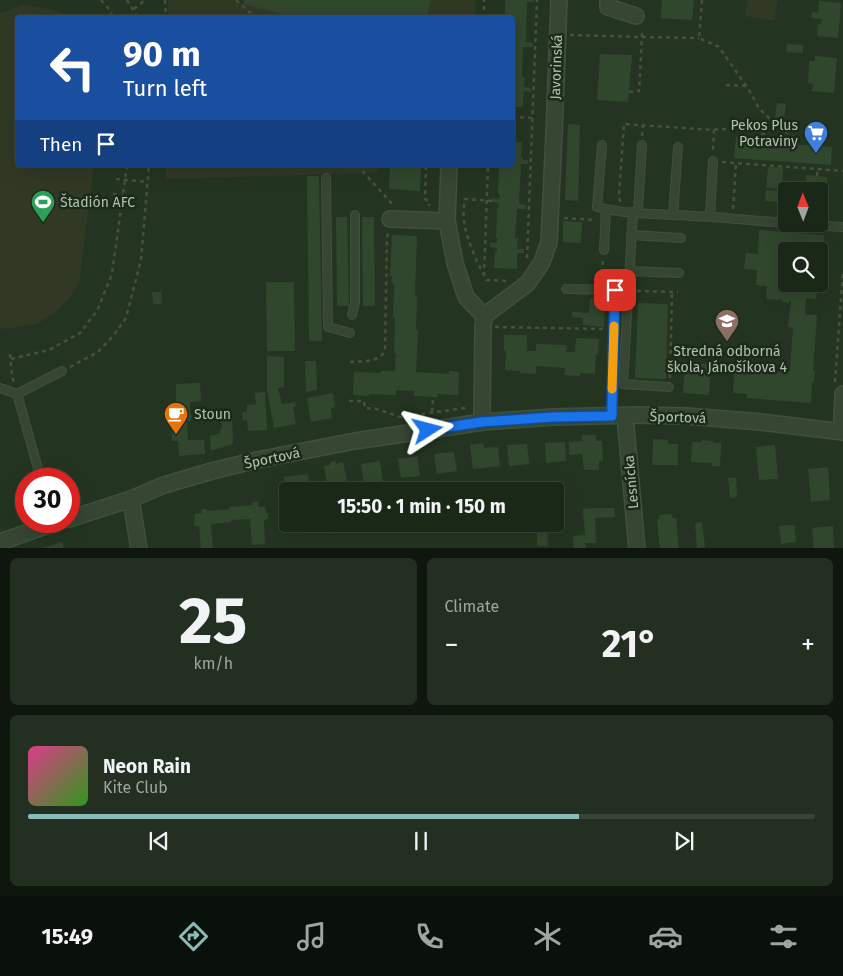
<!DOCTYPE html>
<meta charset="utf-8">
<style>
:root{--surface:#1a2818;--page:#233021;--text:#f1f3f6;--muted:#9fa6a2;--line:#384437;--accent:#8bbbb9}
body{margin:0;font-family:"Fira Sans",sans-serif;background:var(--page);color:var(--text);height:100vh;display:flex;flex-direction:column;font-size:19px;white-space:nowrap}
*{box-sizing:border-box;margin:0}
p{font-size:16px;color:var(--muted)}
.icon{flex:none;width:28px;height:28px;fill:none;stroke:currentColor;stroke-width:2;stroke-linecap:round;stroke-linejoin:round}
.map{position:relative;height:548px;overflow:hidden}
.side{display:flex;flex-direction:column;gap:10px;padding:10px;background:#0e160d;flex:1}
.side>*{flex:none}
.hud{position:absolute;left:15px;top:15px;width:500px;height:152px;border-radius:5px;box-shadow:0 5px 20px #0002,0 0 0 1px var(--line);background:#1a4fa0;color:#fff;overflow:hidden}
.needle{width:32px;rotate:359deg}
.controls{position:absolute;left:778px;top:182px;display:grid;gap:10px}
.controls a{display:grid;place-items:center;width:50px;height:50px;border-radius:5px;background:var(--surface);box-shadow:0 5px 20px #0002,0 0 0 1px var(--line);font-size:25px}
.speed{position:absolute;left:15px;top:468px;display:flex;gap:10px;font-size:25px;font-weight:700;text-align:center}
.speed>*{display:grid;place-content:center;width:65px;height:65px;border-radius:50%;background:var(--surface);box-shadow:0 5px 20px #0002,0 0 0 1px var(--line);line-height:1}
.speed .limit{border:8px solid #d22;background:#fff;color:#111}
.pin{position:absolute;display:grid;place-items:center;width:42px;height:42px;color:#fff;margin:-21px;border-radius:10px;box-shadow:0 2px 8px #0006}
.me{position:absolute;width:55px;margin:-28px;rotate:81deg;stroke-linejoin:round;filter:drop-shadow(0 0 4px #0008)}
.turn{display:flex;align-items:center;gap:18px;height:105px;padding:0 25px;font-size:22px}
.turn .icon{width:65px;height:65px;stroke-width:2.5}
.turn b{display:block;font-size:35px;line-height:42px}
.then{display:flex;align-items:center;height:48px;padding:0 25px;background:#0003;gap:10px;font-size:19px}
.big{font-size:38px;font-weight:700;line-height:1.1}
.side .tile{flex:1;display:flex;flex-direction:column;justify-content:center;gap:8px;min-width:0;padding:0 18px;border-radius:8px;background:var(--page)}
.side .dial{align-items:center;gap:0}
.dial b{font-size:65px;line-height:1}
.song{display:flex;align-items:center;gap:15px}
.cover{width:60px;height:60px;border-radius:8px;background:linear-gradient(135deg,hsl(330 70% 55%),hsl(110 70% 35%))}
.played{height:5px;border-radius:2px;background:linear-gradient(90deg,var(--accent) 70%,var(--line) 70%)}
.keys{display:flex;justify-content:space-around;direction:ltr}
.heat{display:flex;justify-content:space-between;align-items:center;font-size:28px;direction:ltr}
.side .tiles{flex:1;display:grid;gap:10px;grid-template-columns:1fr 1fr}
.tile:last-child{grid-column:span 2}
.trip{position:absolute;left:279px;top:482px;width:285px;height:50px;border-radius:5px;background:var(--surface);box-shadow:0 5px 20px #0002,0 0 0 1px var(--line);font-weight:700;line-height:50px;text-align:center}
.tabs{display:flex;height:80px;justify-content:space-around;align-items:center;background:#0a100a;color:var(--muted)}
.tabs .icon{width:35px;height:35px}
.tabs .selected{color:var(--accent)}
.tabs b{font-size:22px;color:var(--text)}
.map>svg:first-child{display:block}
</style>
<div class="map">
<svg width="843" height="549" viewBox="0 0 843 549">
<rect width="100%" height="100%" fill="#233520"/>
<path fill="#313925" d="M168 0H235L243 4 300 17H168Z
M431 0H475V17L427 18Z
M748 0H778L774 21 745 16Z
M23 5C39 7 56 8 69 17L18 18V165H94L79 282 69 299 55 312 37 324 3 329 0 328V13Z
M166 165H379L378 173 166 179Z"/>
<path fill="#31472d" d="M244 0H431L427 18H300L243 4Z
M505 0H534V2H527L526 42 533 43V47H523L522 77H525L524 87 531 88V92L524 91 523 107H512V18H505Z
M662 0H694L692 20 661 18Z
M819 1 841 3 838 38 817 36 818 24 821 25 822 19 811 18 812 12 818 13Z
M787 44 803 45V53L786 52Z
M600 54 632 55 628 102 597 100Z
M815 56 837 58 834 93 812 91 813 84 808 83 809 61H815Z
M777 103 786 104 784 119 775 118Z
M568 124 580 125 578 201 565 200Z
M736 137H744L743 141 832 147 831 165 734 158Z
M512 142H522L521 157H523V160H528V164H521L519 204 526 205V209H517L515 238H518L517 249H524V253H517V269L494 268 495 252H497V248L490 247V243H497L498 238H496L497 207 499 208V203L492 202V198L499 199 500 194H498L499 165H512Z
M390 165H421L420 191 389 189Z
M768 167 783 168 782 189 766 188Z
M806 175 827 177 824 216 819 215V191H805Z
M307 176H319L322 341H309Z
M766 190 778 191 777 202 765 201Z
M336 217H347L349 306H337Z
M362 217H374L375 306H363Z
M563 221 582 222 581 243 563 242Z
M759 230 824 235 820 275H819V251H786V284H807V291L817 292 816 299 806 298 805 314 817 315 813 371H815L814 383 812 382 811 403 747 398V394L733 393 735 368 789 372 790 369 793 328 788 327 791 301 789 300V303L782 302V300L766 299 767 286 756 285 757 270 744 269 746 253 758 254Z
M392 235 417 236 415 295 417 296 416 330H418L416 372 449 374V371L459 372 458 395 438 394V397L414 396V391L396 390V395L369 394V396L353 395 354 372 381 373V371H395L396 353H394L395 318H393L394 284 392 283V276H390Z
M266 282H294L295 351H267Z
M152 292H161L162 304H153Z
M590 298 605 299 604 327 583 325V318L572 317V312L589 313Z
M638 303 668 304 666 379 635 378Z
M504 335H527V351H536V344L567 345 566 352H575L576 338 599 339 598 354H596L595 374 580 373V376L564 375 565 368 536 366V374L520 373V371L505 370 506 351 504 350Z
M267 356 284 357V387L278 388 282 404 295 402 296 406 293 407 296 424 274 428 267 390Z
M305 361H316L317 390 306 392Z
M685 363 711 364 709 395 683 393Z
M200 383 201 401 190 402V414L192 416 190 421H187L188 440H204L205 454 179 456 178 441H172L170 402H176V384Z
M265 392 267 430 248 431 247 420 243 421 242 412H247V405L256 404 255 393Z
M333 393 335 407 331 408 332 418 311 422 307 398Z
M221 412H232L233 444 211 451 210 436 220 433V429H222Z
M582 435H596V441H602L603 461H599V470H584L582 454 569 455V442L582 441Z
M653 439 668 440V444H678V465H652Z
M702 440 713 441V443H721L720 466H712V463L691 462 692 442H702Z
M565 442 566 461 546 463 545 443Z
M483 443 484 448 498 447 500 466 473 469 470 445Z
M527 444 529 464 509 466 507 445Z
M775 445 778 479 759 480 756 447Z
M454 452 457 471 437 474 434 454Z
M417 456 420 476 401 478 398 459Z
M336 461V464L343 462 348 486 345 487 346 491H331L330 489 328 490 324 466 330 465V462Z
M380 461 383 481 364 484 361 464Z
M828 467 830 500 811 502 808 469Z
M308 474 310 491H288V499H286L284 477Z
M728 478H736L737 497 730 498Z
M252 502H258V507L265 506 266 513H268V519L264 520 265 544 252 545 250 519 231 520V522L211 524 213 549H201L199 526H194L195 514 202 513V509H207V511L230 509V507L253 505Z
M595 508H614L615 517 595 518 596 543H585L586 548 574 549 573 536 585 535 583 509Z
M672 514V518H676L679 549H660L657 519H660L659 515Z
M702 522 705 547 697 548 695 523Z
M325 524H332V526L338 525 339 533 331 534 330 526H325Z
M362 524H376V528L362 529Z
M537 524H547L548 546H537Z
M794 525 796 542 781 544 779 526Z
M833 526 834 549H814L812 528Z
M62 542 64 549H43V548Z"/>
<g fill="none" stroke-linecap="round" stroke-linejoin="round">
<defs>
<path id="lane" d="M602 145 597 207C628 215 662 214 693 216 724 217 755 221 786 223
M326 178 328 327 350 333
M633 212 623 384 669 387
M638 212 642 145
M673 215 678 147
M710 216 713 161
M797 224 843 227
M631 235 681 238
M604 250 606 209
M629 271 679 273
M566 289 615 290 612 406 613 416
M352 315 355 303V215
M0 388 17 394
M41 479 17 394 62 371"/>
<path id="street" d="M608 0V7L636 16
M449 165 447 221 455 263 466 297 484 316
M390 219 447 221
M843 394 842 419 843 427
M625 416 637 549
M483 422 482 414 483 327 484 316 528 283 542 262 549 242 554 134 559 0
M131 499 139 549
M69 519 131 499 164 485 212 471 257 460 355 441 483 422 553 417 636 415 687 416 761 422 843 432
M0 542 60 521"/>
</defs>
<use href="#lane" stroke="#3f503d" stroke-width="10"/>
<use href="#street" stroke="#3f503d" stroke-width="18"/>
<path stroke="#484f3a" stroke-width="2.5" stroke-dasharray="4 4" stroke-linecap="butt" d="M101 0 108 8 114 18
M127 0 138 18
M165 0 166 18
M236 0 256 18
M702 0 699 38 719 47 749 90 759 108 776 125 795 138
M134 9 145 0
M484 18V0
M570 35 642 37V29
M726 85 746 86
M629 92 639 91 642 37 699 38
M512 117 533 118
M714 130 720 129 755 131 767 135
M642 136 643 125
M722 162 843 171
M357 165 394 206
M426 166 425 199 429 202V206
M817 176 818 169
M116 179 148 182
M113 194 123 195
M492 201 465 199C464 206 463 213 464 220 465 236 478 266 487 280L508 281
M620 202 619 195 624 124 714 130 713 150
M733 209 736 163
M564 218 596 220
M527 258 537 0
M484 276 488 165
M601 281 603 259
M637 291 678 292
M495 327 605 329
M10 354 12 376 14 383
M11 359 49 350 80 333 97 311 112 274 127 165
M350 362C363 361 377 363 385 351L387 236 389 233
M70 367 98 352 113 336 126 318 141 260 149 165
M670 378 672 292
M835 382 843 271
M349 401H364L365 408 377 409 400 417 465 408 467 410
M432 412 433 397"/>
<use href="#lane" stroke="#364633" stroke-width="8"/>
<use href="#street" stroke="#364633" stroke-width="15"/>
</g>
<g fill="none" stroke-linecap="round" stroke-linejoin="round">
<defs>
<path id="route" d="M428 430 482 422 553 417 612 416V406L615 290"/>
</defs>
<use href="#route" stroke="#114b97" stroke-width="12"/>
<use href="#route" stroke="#1a73e8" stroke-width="9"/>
<path stroke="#f59e0b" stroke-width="9" d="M612 389 614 326"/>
</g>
<defs>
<symbol id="supermarket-pin" viewBox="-11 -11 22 30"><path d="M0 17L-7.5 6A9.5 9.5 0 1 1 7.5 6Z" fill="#3f7fe0" stroke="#1b2a19"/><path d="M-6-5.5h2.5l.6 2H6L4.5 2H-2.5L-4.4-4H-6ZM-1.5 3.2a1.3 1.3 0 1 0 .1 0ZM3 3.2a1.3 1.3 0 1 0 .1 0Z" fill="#fff"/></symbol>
<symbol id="stadium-pin" viewBox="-11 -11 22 30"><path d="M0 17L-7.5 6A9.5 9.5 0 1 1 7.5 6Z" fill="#2e9e5b" stroke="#1b2a19"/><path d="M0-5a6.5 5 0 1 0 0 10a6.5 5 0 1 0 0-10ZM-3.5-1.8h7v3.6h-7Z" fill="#fff"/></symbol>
<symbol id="university-pin" viewBox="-11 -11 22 30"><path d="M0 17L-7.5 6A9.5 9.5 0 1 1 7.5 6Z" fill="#8d6e63" stroke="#1b2a19"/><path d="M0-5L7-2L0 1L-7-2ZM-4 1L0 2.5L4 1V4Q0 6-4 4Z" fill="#fff"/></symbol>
<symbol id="cafe-pin" viewBox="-11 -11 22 30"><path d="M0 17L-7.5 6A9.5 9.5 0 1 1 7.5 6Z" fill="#e8710a" stroke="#1b2a19"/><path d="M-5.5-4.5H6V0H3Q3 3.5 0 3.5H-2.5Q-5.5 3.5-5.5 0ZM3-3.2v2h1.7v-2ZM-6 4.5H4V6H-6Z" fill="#fff"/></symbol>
</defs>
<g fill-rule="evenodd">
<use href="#supermarket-pin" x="802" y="119" width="28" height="38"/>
<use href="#stadium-pin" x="29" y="188" width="28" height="38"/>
<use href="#university-pin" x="713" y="307" width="28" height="38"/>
<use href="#cafe-pin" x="162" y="400" width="28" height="38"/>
</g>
<g text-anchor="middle" stroke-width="5" stroke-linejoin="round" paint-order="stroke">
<g font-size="14" fill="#b0c3ad" stroke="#1b2a19">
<text transform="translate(556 67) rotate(-88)" y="5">Javorinská</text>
<text transform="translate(678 417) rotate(2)" y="5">Športová</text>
<text transform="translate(272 458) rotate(-12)" y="5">Športová</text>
<text transform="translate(631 482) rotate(-95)" y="5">Lesnícka</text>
</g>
<g font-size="14" fill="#b0c3ad" stroke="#1b2a19" text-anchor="start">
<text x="798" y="130" text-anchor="end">Pekos Plus<tspan x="798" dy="16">Potraviny</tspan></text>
<text x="60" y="207">Štadión AFC</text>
<text x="727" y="356" text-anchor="middle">Stredná odborná<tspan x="727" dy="16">škola, Jánošíkova 4</tspan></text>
<text x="194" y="419">Stoun</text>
</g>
</g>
</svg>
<div class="controls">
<a><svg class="needle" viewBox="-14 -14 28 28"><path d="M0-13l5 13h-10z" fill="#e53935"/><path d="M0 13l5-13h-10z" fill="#9fa6a2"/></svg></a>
<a><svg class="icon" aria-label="search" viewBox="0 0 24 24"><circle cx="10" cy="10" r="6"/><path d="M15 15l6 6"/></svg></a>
</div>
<div class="speed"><div class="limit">30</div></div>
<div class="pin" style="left:615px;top:290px;background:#d93025"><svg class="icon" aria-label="arrive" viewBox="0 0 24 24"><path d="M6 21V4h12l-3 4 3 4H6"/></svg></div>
<svg class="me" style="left:428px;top:430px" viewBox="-20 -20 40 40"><path d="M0-17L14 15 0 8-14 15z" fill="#1a73e8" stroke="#fff" stroke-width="4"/></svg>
<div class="trip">15:50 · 1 min · 150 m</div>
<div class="hud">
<div class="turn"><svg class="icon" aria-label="left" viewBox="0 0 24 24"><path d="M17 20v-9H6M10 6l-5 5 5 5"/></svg><div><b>90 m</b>Turn left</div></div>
<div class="then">Then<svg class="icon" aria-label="arrive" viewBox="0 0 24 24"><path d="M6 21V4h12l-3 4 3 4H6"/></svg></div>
</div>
</div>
<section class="side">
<div class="tiles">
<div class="tile dial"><b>25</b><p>km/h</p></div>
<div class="tile"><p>Climate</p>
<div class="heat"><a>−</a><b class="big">21°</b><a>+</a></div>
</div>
<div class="tile">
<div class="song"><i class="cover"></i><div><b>Neon Rain</b><p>Kite Club</p></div></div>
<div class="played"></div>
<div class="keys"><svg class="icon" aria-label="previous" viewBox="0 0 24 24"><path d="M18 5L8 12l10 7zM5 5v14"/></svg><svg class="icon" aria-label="pause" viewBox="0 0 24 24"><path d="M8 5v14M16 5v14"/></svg><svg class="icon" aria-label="next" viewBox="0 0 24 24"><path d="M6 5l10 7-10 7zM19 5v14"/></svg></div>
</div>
</div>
</section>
<nav class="tabs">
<b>15:49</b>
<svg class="icon selected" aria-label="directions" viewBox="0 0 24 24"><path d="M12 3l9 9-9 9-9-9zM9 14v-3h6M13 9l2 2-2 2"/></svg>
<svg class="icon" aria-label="music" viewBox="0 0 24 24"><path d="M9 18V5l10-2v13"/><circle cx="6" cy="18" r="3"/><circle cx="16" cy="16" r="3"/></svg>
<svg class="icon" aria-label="phone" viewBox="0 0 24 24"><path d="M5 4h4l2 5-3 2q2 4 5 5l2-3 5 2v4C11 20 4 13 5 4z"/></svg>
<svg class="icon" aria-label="climate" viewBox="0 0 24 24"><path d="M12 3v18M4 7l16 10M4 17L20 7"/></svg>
<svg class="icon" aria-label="car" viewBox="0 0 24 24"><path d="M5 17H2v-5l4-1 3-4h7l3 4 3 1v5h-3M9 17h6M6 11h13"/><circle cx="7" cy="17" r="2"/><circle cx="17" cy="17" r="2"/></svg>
<svg class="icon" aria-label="filters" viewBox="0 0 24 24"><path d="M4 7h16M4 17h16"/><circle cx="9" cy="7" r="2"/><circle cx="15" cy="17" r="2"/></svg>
</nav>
